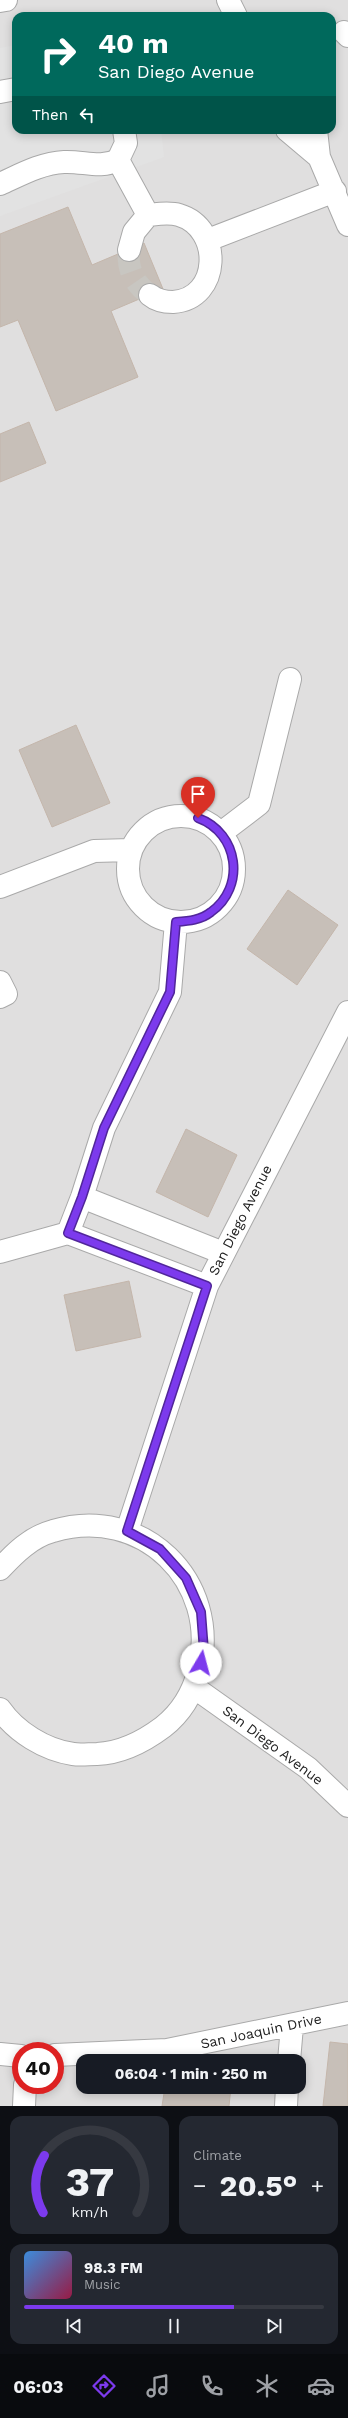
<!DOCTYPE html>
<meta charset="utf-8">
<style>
:root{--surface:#171b24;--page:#242831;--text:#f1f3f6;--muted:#9ea1a6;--line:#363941;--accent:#7c3aed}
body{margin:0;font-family:"Work Sans",sans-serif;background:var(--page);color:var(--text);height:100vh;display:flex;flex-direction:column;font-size:15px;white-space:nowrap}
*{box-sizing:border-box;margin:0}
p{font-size:13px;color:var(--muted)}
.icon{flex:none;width:22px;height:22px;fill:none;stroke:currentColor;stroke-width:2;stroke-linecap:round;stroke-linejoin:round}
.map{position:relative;height:2106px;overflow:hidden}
.sheet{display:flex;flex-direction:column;gap:10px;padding:10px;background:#0d0f14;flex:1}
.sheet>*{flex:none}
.top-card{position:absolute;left:12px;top:12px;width:324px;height:122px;border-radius:12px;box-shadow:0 2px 10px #0003;background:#00695c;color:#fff;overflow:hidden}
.speed{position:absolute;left:12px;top:2042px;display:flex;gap:8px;font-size:20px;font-weight:700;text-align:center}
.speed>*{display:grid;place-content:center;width:52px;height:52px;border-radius:50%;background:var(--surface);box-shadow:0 2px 10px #0003;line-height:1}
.speed .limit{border:6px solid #d22;background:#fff;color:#111}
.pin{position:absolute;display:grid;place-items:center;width:34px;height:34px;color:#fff;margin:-41px -17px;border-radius:50% 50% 50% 0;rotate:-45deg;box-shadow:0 0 4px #0007}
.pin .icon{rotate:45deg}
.me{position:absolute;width:44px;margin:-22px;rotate:8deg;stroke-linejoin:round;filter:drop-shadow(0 0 3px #0008)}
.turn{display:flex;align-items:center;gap:14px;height:84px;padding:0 20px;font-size:18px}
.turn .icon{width:52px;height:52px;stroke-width:2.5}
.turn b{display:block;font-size:28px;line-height:34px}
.then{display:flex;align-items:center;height:38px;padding:0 20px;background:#0003;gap:8px;font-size:15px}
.big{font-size:30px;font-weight:700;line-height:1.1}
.sheet .tile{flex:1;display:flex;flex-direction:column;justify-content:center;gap:6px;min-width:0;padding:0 14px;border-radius:12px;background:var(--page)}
.sheet .dial{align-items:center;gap:0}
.dial svg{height:104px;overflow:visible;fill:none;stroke:var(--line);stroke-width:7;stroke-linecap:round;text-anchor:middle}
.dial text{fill:var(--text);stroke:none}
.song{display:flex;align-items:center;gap:12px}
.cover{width:48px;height:48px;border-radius:6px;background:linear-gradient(135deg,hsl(210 70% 55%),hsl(340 70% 35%))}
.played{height:4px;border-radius:2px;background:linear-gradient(90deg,var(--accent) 70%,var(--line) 70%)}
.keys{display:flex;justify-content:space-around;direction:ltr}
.heat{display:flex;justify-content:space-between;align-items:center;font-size:22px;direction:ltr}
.sheet .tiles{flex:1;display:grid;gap:10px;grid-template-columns:1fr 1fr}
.tile:last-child{grid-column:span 2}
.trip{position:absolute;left:76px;top:2054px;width:230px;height:40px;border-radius:12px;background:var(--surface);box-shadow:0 2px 10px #0003;font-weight:700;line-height:40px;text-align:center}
.tabs{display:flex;height:64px;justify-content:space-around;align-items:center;background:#090b0e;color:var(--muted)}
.tabs .icon{width:28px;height:28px}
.tabs .on{color:var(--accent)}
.tabs b{font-size:18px;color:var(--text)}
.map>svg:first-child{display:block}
</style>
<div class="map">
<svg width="348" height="2106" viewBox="0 0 348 2106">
<rect width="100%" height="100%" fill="#f2efe9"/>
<path fill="#e0dfdf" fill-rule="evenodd" d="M0 0H348V2106H0ZM16 16H332V130H16ZM21 2051H55V2085H21ZM83 2061H299V2087H83Z"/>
<path fill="#e2e2e2" d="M16 45V130H161L164 157 0 216V48Z"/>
<path fill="#c7bfb8" stroke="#c4b6ab" d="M68 207 92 265 144 243 163 289 111 311 138 377 56 411 18 320 0 327V234Z
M29 422 46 463 0 482V434Z
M76 725 110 803 52 827 19 750Z
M288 890 338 925 297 985 247 949Z
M186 1129 237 1155 208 1217 156 1192Z
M129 1281 141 1337 76 1351 64 1295Z
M330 2042 348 2044V2106H323Z
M165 2087H231L229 2106H162Z"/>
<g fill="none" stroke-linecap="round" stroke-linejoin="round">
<path stroke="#c8c6c1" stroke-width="22" stroke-dasharray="22 11" stroke-linecap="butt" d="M129 250C127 269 134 284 150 295"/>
<defs>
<path id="minor" d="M228 0 236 16
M0 1 6 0
M344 32 348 36
M0 92 16 89
M124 130 126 143 118 160 148 215
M287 130 319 157
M316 130 319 157 348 225
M0 184C20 175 41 163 64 162 84 161 100 169 118 160
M208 240 335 191
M129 250 134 232 148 215C158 214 169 212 179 215 223 228 221 299 173 302 165 302 156 300 150 295
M128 869a53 53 0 1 1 106 0a53 53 0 1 1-106 0Z
M221 833 259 804 290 679
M0 887 94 851 131 850
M0 982 6 994 0 997
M82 1197 223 1253
M68 1233 82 1197 104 1128 170 992 176 922
M68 1233 207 1286
M0 1252 68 1233
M127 1531 207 1286 348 1012
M0 1569C15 1553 31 1537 53 1531 142 1504 221 1581 199 1670 193 1693 181 1713 163 1727 143 1742 122 1753 97 1754 89 1754 80 1755 73 1754 45 1750 16 1732 0 1709
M195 1688 308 1768 348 1806
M0 2054 21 2056
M55 2055 167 2050 348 2013
M289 2061 292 2026
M24 2106 25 2085
M286 2106 287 2087"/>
</defs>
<use href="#minor" stroke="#a9a9a9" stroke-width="24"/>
<use href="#minor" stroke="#fff" stroke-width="22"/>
</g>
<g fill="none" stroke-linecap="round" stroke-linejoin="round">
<defs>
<path id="route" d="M198 818C239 833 246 887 211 912 201 920 189 921 176 922L170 992 104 1128 82 1197 68 1233 207 1286 127 1531 160 1549 186 1578 201 1612 204 1651 201 1663"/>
</defs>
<use href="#route" stroke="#51269a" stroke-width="10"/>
<use href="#route" stroke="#7c3aed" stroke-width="7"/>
</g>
<g text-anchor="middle" stroke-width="3" stroke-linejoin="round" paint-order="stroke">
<g font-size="14" fill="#222" stroke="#fff">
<text transform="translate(240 1220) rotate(-63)" y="5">San Diego Avenue</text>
<text transform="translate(273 1745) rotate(37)" y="5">San Diego Avenue</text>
<text transform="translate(261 2031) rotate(-12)" y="5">San Joaquin Drive</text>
</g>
</g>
</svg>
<div class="speed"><div class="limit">40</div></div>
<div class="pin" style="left:198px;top:818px;background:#d93025"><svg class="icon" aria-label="arrive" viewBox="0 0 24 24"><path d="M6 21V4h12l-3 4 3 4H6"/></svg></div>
<svg class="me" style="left:201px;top:1663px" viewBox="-20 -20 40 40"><circle r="19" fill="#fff"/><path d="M0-13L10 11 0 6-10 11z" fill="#7c3aed"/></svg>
<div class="trip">06:04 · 1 min · 250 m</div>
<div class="top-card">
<div class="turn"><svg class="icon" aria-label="right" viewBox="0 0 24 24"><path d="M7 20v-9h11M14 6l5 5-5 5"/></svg><div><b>40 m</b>San Diego Avenue</div></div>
<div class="then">Then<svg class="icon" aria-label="left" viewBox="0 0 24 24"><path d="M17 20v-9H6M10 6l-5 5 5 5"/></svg></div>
</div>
</div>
<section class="sheet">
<div class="tiles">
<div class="tile dial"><svg viewBox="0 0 100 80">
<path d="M14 69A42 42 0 1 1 86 69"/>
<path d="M14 69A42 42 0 0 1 15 25" stroke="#7c3aed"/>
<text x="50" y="56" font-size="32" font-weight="700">37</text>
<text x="50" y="72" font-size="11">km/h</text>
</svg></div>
<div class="tile"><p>Climate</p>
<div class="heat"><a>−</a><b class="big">20.5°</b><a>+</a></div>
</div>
<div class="tile">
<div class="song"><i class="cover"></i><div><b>98.3 FM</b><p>Music</p></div></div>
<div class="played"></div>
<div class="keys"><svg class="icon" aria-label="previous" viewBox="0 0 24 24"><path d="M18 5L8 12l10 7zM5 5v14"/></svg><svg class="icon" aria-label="pause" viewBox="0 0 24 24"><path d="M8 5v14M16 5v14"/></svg><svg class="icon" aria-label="next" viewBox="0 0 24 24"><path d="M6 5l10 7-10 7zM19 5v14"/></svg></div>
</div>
</div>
</section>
<nav class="tabs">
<b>06:03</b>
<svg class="icon on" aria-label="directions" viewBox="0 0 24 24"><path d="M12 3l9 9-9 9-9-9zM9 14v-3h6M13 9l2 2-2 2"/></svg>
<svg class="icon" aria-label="music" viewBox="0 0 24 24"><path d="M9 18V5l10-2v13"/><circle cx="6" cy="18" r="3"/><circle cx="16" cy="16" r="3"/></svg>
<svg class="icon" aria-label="phone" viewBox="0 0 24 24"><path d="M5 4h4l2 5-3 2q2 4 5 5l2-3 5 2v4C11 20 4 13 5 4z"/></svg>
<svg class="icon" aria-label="climate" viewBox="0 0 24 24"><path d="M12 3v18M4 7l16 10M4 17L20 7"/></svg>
<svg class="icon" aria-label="car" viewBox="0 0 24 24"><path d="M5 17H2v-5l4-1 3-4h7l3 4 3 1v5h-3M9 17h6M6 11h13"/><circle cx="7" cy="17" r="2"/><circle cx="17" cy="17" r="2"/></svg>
</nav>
